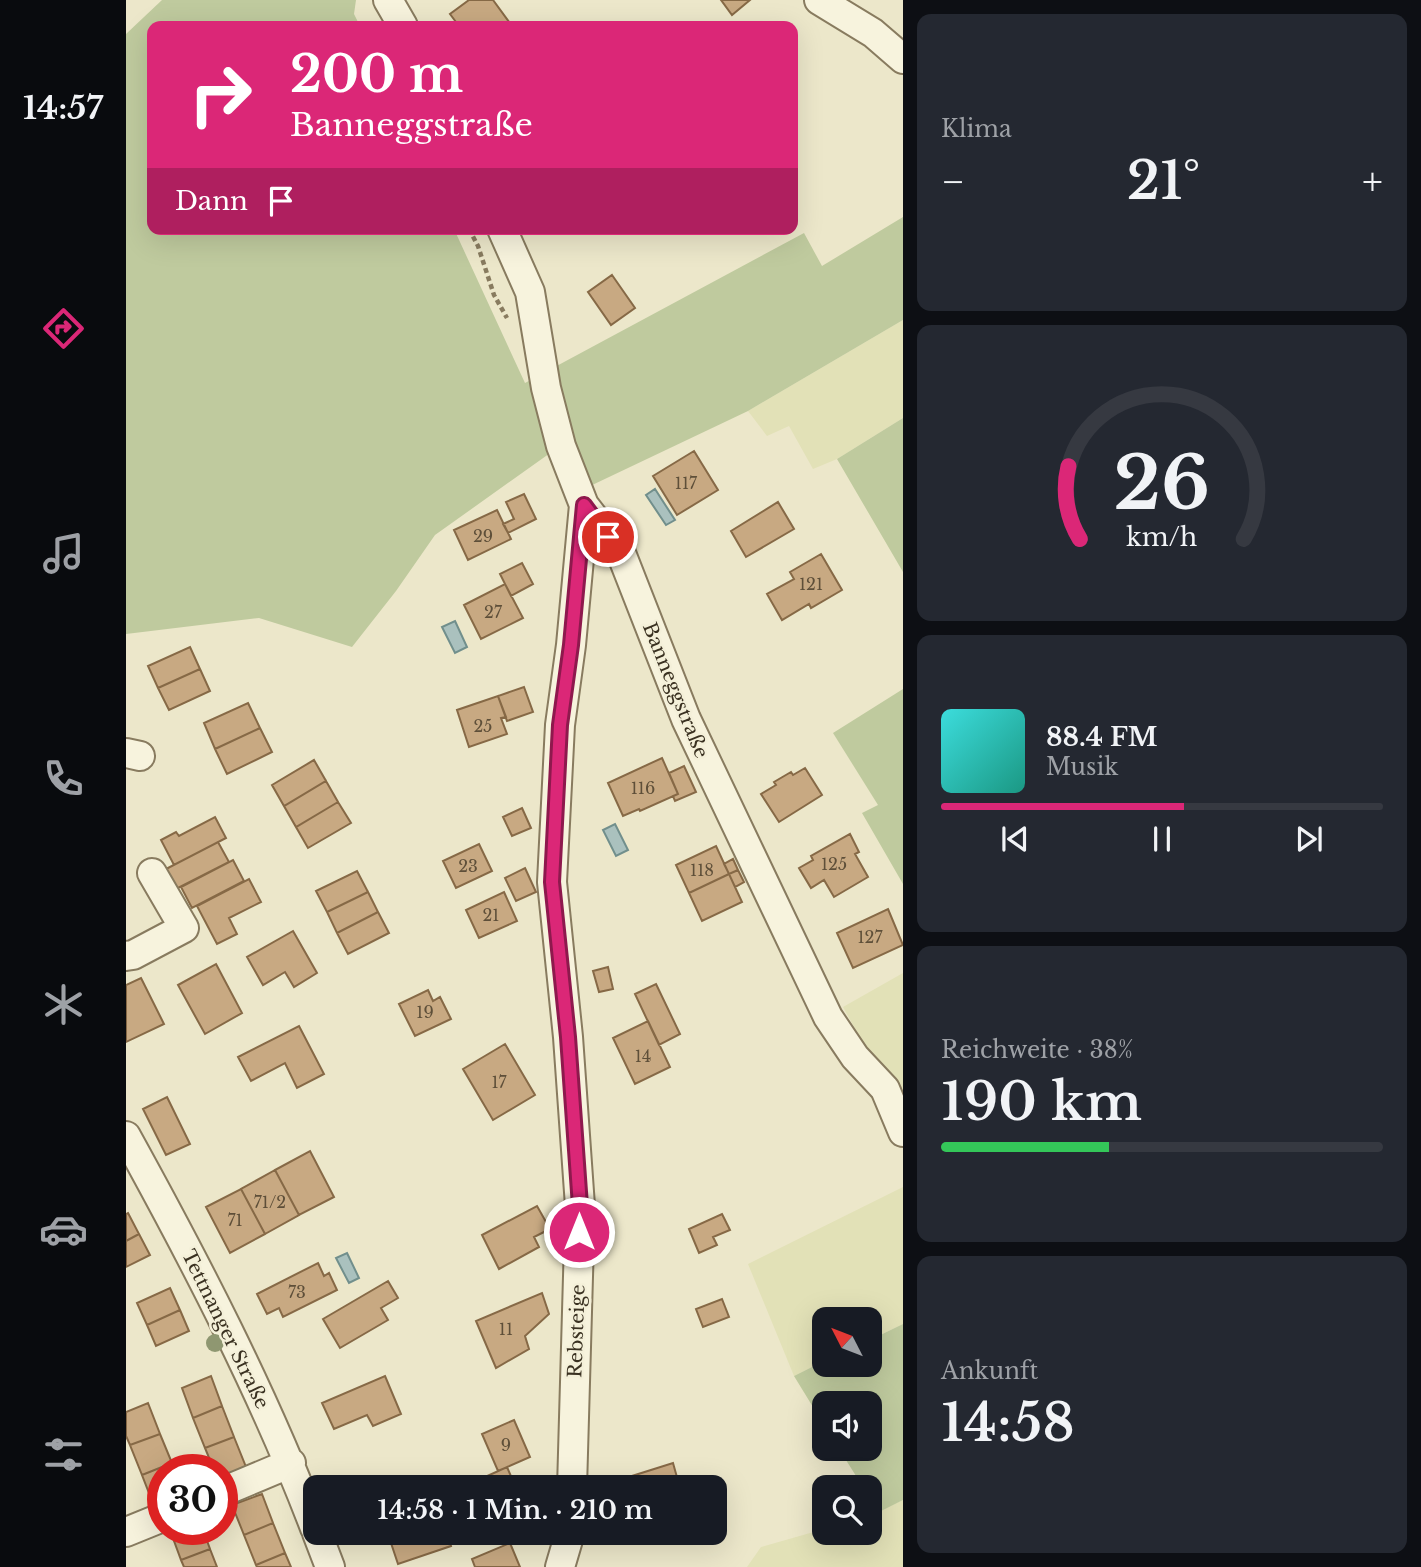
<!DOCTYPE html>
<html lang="de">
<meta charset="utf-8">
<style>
:root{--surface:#171b24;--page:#242831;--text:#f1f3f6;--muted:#9ea1a6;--line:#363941;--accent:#db2777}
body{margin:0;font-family:"Libre Baskerville",serif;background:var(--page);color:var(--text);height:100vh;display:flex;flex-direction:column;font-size:26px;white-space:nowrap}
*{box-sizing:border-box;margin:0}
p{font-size:23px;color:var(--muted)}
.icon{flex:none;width:38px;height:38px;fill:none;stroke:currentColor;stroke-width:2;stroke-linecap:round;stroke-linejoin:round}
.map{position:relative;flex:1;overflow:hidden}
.side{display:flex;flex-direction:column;gap:14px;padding:14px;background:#0d0f14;width:518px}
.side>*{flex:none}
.top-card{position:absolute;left:21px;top:21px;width:651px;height:214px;border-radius:14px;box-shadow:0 7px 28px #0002;background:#db2777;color:#fff;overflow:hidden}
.needle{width:46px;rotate:312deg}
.tools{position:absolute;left:686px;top:1307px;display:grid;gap:14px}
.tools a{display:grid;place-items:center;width:70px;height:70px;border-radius:14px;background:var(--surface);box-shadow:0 7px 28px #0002;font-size:35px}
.speed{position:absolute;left:21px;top:1454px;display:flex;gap:14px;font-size:35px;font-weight:700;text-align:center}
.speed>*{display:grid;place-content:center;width:91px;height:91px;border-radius:50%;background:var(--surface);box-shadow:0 7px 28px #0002;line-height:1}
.speed .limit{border:10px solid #d22;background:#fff;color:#111}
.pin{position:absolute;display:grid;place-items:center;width:60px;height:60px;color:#fff;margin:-30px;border:4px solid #fff;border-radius:50%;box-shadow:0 2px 7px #0007}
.me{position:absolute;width:77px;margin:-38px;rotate:0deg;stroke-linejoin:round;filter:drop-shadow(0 0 5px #0008)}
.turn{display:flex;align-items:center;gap:24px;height:147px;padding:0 28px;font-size:32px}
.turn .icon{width:91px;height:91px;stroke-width:2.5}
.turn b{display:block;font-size:49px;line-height:60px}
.then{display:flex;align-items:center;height:66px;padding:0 28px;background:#0003;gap:14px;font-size:26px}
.big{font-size:52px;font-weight:600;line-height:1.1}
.side .widget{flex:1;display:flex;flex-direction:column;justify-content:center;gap:10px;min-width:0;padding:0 24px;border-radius:14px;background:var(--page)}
.side .dial{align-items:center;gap:0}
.dial svg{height:182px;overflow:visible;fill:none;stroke:var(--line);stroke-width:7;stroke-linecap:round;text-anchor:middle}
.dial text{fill:var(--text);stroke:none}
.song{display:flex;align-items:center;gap:21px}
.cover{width:84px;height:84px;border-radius:10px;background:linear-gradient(135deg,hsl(180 70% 55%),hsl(170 70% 35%))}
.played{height:7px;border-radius:4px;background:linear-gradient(90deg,var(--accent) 55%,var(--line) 55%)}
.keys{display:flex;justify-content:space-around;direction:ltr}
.heat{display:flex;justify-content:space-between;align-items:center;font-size:38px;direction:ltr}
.charge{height:10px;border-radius:5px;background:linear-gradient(90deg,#34c759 38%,var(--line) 0)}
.trip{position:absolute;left:177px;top:1475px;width:424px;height:70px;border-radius:14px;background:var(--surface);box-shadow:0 7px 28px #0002;font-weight:600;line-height:70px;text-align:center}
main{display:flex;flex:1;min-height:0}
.dock{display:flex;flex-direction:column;width:126px;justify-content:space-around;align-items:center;background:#090b0e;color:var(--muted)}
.dock .icon{width:49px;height:49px}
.dock .on{color:var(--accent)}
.dock b{font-size:32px;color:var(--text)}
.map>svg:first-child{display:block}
</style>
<main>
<nav class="dock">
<b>14:57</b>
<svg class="icon on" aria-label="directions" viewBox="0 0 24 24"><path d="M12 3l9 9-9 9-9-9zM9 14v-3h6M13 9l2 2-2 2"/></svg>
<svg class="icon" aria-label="music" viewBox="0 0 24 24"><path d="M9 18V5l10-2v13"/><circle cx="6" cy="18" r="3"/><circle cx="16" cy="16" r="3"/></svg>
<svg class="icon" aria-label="phone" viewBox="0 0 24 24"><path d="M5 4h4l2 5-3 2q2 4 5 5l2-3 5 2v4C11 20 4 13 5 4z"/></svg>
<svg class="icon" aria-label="climate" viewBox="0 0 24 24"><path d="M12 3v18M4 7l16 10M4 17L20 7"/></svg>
<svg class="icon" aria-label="car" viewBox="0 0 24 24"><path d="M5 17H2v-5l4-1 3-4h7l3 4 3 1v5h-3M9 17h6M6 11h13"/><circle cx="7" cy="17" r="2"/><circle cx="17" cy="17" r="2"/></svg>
<svg class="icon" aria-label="filters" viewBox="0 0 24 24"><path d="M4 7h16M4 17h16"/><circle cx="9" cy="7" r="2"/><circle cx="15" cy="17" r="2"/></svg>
</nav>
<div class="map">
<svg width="777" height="1567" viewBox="0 0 777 1567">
<rect width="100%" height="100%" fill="#ece7ca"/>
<path fill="#e2e1b7" d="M777 320V418L711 459 687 469 663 426 641 436 622 411Z
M777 973V1116L717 1007Z
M777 1187V1324L744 1340V1320H698V1361L668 1376 622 1264Z
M777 1500V1567H621L635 1547 698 1529V1533H744V1515Z"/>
<path fill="#bfca9e" d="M36 0H230L228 14 234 26H26V229H328L399 383 678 233 696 266 777 217V320L622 411 462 487 434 446 309 535 270 591 226 647 133 618 0 634V34Z
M777 418V572L711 459Z
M777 689V884L736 813 752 805 707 733Z
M777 1324V1500L753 1512 744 1498V1488L737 1487 713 1449H744V1404H698V1425L668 1376 698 1361V1365H744V1340Z"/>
<path fill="#aac1be" stroke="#718f8c" stroke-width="2" d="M529 489 549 520 540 525 520 495Z
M329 621 341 647 329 653 316 627Z
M489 824 502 850 490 856 477 830Z
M221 1253 233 1278 223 1283 210 1258Z"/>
<path fill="#c8a982" stroke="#866946" stroke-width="2" d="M343 0H367L386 26H333L324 14Z
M595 0H624L606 15Z
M486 275 509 308 485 325 462 292Z
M568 451 592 490 551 515 527 476Z
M398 494 410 519 382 533 377 524 388 519 380 502Z
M652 502 668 529 620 557 605 531Z
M371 510 385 539 342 560 328 530Z
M695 554 716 590 685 608 683 604 656 620 641 594 668 579 664 572Z
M396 563 407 584 385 596 374 574Z
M379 584 397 618 355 639 338 605Z
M64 647 74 669 32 688 22 666Z
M74 669 84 691 43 710 32 688Z
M398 687 407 712 381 721 372 696Z
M372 696 380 717 375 718 381 734 343 747 331 710Z
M122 703 134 728 89 749 78 723Z
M134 728 146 752 101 774 89 749Z
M536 758 552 794 514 811 513 809 497 816 482 783Z
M188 760 200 781 158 806 146 785Z
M558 766 570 792 549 801 547 796 552 794 543 773Z
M679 768 696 795 653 822 635 794 650 785 648 782 665 772 667 775Z
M200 781 212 802 170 827 158 806Z
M212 802 225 823 182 848 170 827Z
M396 808 405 828 386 836 377 817Z
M89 817 100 838 48 865 35 840 50 832 53 836Z
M724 834 733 852 729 854 742 877 708 897 698 880 685 888 673 868 687 860 685 856Z
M92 842 103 862 50 889 40 869Z
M353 844 366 871 330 888 317 861Z
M590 846 603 874 563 893 550 865Z
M607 859 612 870 603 874 598 864Z
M107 860 118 881 66 908 55 887Z
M399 868 410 892 390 901 379 878Z
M612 870 618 882 609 887 603 874Z
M231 871 242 892 201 912 190 891Z
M603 874 616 902 576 921 563 893Z
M123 879 135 902 103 918 111 934 91 944 71 906Z
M242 892 252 912 211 933 201 912Z
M378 892 391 921 353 938 340 910Z
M762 909 777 945 727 968 711 933Z
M252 912 263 933 222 954 211 933Z
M167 931 191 973 168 987 159 972 137 985 121 957Z
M90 964 116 1013 79 1034 52 985Z
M482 967 487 989 473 992 467 971Z
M15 978 38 1024 0 1042V985Z
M530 984 554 1034 533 1045 509 994Z
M302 990 307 1001 314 997 325 1019 289 1036 273 1004Z
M522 1021 544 1067 509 1084 487 1038Z
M173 1026 198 1074 171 1088 159 1063 125 1081 112 1057Z
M379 1044 409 1095 367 1120 337 1069Z
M41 1097 64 1144 40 1155 17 1109Z
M184 1151 208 1197 173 1215 149 1170Z
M149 1170 173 1215 139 1234 115 1189Z
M115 1189 139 1234 104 1253 80 1207Z
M411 1206 424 1229 408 1237 413 1247 373 1269 356 1235Z
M2 1213 13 1234 0 1241V1214Z
M596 1214 604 1230 587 1237 591 1245 573 1253 563 1229Z
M13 1234 24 1255 0 1267V1241Z
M192 1263 198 1276 203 1273 211 1290 157 1317 153 1308 141 1314 131 1294Z
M262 1281 272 1298 255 1308 262 1320 214 1348 197 1319Z
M44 1288 54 1310 21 1325 11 1303Z
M416 1293 423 1314 399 1336 403 1349 370 1368 350 1321Z
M596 1299 603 1317 577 1327 570 1309Z
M54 1310 63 1331 30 1346 21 1325Z
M85 1376 96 1406 67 1418 56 1388Z
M259 1376 275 1414 247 1426 241 1415 208 1429 196 1403Z
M22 1403 34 1434 4 1445 0 1436V1412Z
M96 1406 108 1437 79 1448 67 1418Z
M388 1420 404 1457 372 1471 356 1434Z
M34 1434 46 1463 16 1475 4 1445Z
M108 1437 120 1467 96 1477V1470H88L79 1448Z
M46 1463 49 1470H37V1502L28 1506 16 1475Z
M547 1463 554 1488H510L506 1476Z
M381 1467 390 1488H339V1486Z
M136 1494 147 1523 118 1535 106 1505Z
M147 1523 159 1553 130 1565 118 1535Z
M44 1530H77L84 1549 55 1560Z
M321 1533 325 1546 272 1564 262 1534Z
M524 1533H559L527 1543Z
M384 1543 394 1567H349L346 1559Z
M84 1549 91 1567H58L55 1560Z
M159 1553 165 1567H131L130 1565Z"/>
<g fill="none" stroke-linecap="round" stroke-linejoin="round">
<defs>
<path id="minor" d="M262 0 277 26
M693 0 747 33 777 59
M376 229 404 292 420 388 435 446 458 505 495 553 560 719 702 1017 729 1057 759 1089 777 1132
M0 753 14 756
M0 956 7 955 58 928 26 873
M0 1136C70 1263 137 1392 189 1528
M446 1488 454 1206 442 1037 426 882 434 725 445 645 458 505
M96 1492 165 1463
M0 1532 37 1517
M191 1533 204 1567
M434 1567 444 1533"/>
</defs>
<use href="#minor" stroke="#887b5f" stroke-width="32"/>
<path stroke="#887b5f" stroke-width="4.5" stroke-dasharray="5 3.5" stroke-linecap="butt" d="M343 229 352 246 368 295 381 318"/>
<use href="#minor" stroke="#f7f3dd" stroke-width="28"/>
</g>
<circle fill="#8f9771" cx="89" cy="1343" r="9"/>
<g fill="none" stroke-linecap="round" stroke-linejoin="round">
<defs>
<path id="route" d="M453 1232 454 1206 442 1037 426 882 434 725 445 645 458 505 482 537"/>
</defs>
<use href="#route" stroke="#8e194d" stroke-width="18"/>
<use href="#route" stroke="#db2777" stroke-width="12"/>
</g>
<g text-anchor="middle" stroke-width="5" stroke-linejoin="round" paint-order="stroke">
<g font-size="16" fill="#5e4f39">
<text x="560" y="489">117</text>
<text x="357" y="542">29</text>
<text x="685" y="590">121</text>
<text x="367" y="618">27</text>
<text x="357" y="732">25</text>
<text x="517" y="794">116</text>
<text x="708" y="870">125</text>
<text x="342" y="872">23</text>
<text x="576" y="876">118</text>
<text x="365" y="921">21</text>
<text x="744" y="943">127</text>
<text x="299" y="1018">19</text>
<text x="517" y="1062">14</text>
<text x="373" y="1088">17</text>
<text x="144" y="1208">71/2</text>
<text x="109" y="1226">71</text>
<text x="171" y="1298">73</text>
<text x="380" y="1335">11</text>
<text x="380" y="1451">9</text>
</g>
<g font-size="19" fill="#3a3121" stroke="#f4f0d9">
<text transform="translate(550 690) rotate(68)" y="7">Banneggstraße</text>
<text transform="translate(100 1329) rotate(64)" y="7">Tettnanger Straße</text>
<text transform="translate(450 1331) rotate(-88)" y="7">Rebsteige</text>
</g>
</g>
</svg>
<div class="tools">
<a><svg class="needle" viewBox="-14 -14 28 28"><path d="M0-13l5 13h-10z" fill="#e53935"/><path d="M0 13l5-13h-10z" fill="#9ea1a6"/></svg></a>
<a><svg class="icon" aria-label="sound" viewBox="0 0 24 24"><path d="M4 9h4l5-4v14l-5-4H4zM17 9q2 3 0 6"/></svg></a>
<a><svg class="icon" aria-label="search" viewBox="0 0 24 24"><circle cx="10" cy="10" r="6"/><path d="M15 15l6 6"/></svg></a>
</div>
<div class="speed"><div class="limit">30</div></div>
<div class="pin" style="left:482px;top:537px;background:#d93025"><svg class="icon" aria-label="arrive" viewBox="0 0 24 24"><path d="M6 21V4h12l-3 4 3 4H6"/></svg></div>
<svg class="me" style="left:453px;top:1232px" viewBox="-20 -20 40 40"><circle r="17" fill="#db2777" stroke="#fff" stroke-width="3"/><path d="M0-11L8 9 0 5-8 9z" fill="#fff"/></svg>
<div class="trip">14:58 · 1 Min. · 210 m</div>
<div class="top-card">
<div class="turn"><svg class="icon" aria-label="right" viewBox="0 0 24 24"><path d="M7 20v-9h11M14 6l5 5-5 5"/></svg><div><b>200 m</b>Banneggstraße</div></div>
<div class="then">Dann<svg class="icon" aria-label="arrive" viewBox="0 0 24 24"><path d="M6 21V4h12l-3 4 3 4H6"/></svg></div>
</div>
</div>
<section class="side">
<div class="widget"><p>Klima</p>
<div class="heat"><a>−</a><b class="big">21°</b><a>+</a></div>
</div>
<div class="widget dial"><svg viewBox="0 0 100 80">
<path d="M14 69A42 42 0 1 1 86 69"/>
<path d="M14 69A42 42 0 0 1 9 37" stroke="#db2777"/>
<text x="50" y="56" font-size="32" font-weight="700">26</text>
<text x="50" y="72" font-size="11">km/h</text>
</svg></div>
<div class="widget">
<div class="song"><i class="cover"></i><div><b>88.4 FM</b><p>Musik</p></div></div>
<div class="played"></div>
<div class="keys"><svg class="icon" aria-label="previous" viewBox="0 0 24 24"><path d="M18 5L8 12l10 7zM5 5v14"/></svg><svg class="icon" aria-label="pause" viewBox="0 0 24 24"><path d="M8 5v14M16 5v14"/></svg><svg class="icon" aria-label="next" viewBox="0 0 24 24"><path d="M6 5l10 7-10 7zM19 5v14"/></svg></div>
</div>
<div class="widget"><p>Reichweite · 38%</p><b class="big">190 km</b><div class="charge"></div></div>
<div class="widget"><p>Ankunft</p><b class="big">14:58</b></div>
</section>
</main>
